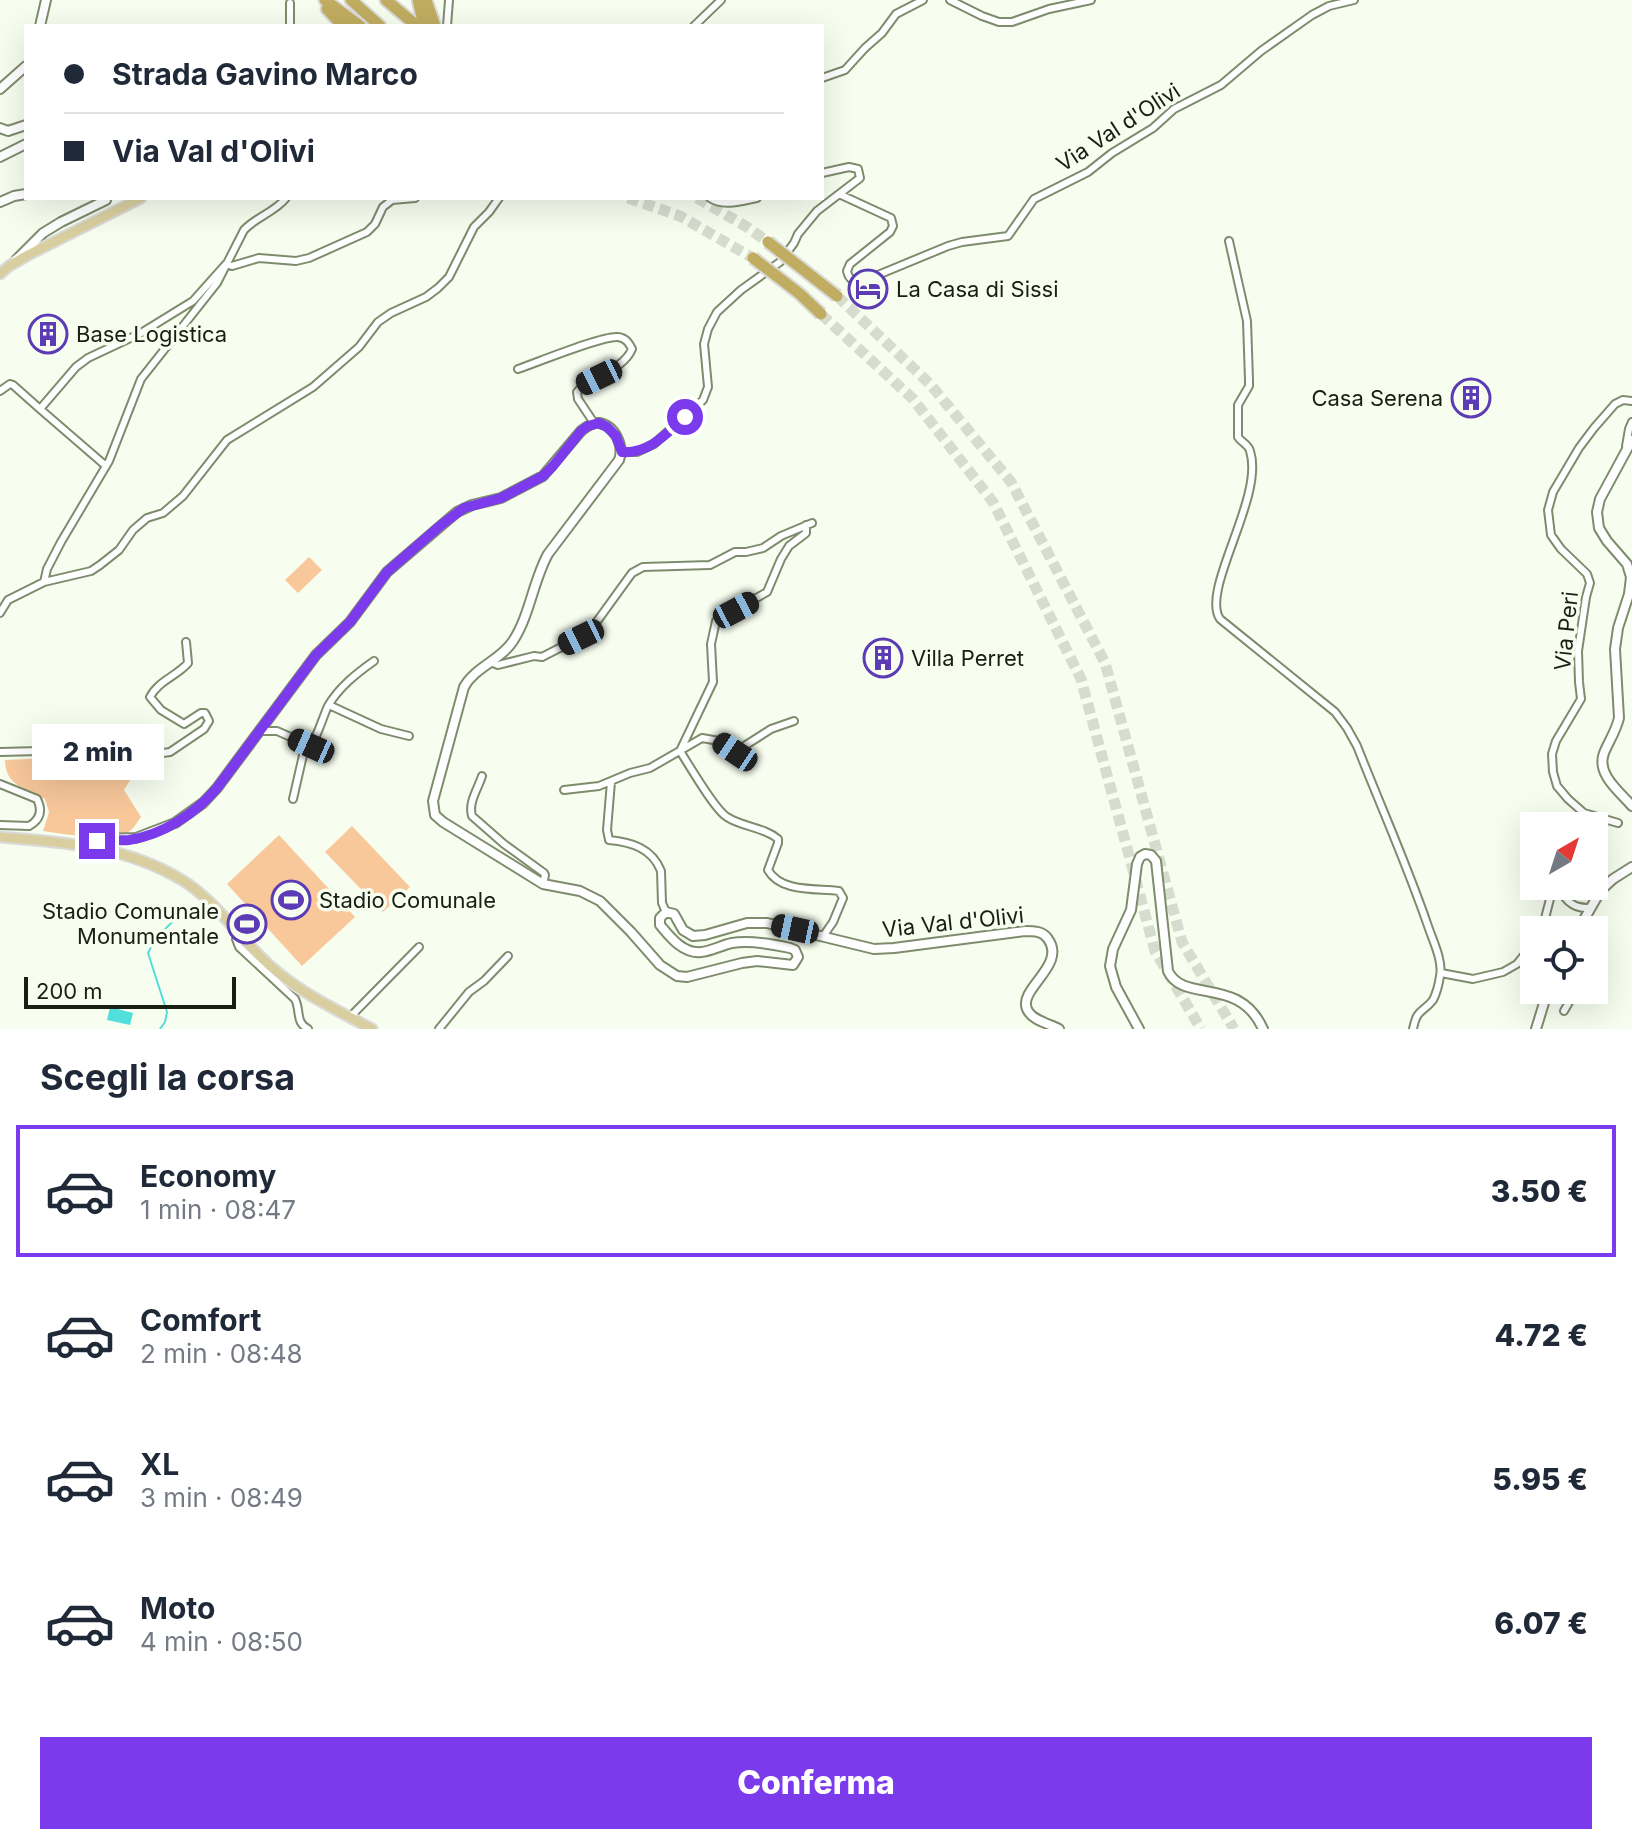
<!DOCTYPE html>
<html lang="it">
<head>
<meta charset="utf-8">
<style>
	:root { --surface:#fff; --page:#f2f2f3; --text:#1f2937; --muted:#747a83; --line:#e0e1e3; --accent:#7c3aed }
	body { margin:0; font-family:Inter,sans-serif; background:var(--page); color:var(--text); height:100vh; display:flex; flex-direction:column; font-size:30px; white-space:nowrap }
	* { box-sizing:border-box; margin:0 }
	p { font-size:26px; color:var(--muted) }
	.icon { flex:none; width:44px; height:44px; fill:none; stroke:currentColor; stroke-width:2; stroke-linecap:round; stroke-linejoin:round }
	.map { position:relative; height:1029px; overflow:hidden }
	.panel { display:flex; flex-direction:column; background:var(--surface); flex:1 }
	.panel>* { flex:none }
	.top-card { position:absolute; left:24px; top:24px; width:800px; height:176px; border-radius:0px; box-shadow:0 8px 32px #0002; display:grid; align-content:center; height:176px; padding:0 40px; background:var(--surface) }
	.needle { width:52px; rotate:39deg }
	.controls { position:absolute; left:1520px; top:812px; display:grid; gap:16px }
	.controls a { display:grid; place-items:center; width:88px; height:88px; border-radius:0px; background:var(--surface); box-shadow:0 8px 32px #0002; font-size:40px }
	.scale { position:absolute; left:24px; bottom:20px; width:212px; box-sizing:border-box; padding-left:8px; border:4px solid #191f12; border-top:0; font-size:22px; line-height:28px; white-space:nowrap; color:#191f12; -webkit-text-stroke:6px #f7fef0; paint-order:stroke }
	.end { position:absolute; width:36px; height:36px; margin:-18px; border:10px solid #7c3aed; background:#fff; box-shadow:0 0 0 4px #fff }
	.from { border-radius:50% }
	.bubble { position:absolute; height:56px; border-radius:0px; background:var(--surface); box-shadow:0 8px 32px #0002; font-size:26px; font-weight:800; line-height:56px; text-align:center }
	.car { position:absolute; width:24px; height:48px; margin:-24px -12px; border-radius:10px; box-shadow:0 0 6px 2px #0007; background:linear-gradient(#222 24%,#8ab4d8 0 40%,#222 0 76%,#8ab4d8 0 86%,#222 0) }
	.top-card b { display:flex; align-items:center; gap:28px; height:76px; font-size:30px }
	.top-card b+b { border-top:2px solid var(--line) }
	.top-card i { width:20px; height:20px; background:var(--text) }
	ul { padding:0; list-style:none }
	li { display:flex; align-items:center; gap:24px; height:132px; margin:0 16px 12px; padding:0 24px; border:4px solid transparent; border-radius:0px }
	li div { flex:1 }
	li b { display:block; font-size:30px }
	li em { font-style:normal; font-weight:800 }
	li.on { border-color:var(--accent) }
	li>.icon { width:72px; height:72px; stroke-width:1.5 }
	h2 { padding:0 40px; font-size:36px; line-height:96px }
	.primary-button { display:flex; gap:16px; margin-top:auto; padding:16px 40px }
	.primary-button a { flex:1; height:92px; border-radius:0px; background:var(--accent); color:#fff; font-size:32px; font-weight:800; line-height:92px; text-align:center }
	.map>svg:first-child { display:block }
	.green { fill:#f8c89b }
	.water { fill:#52dfdb }
	.lines { fill:none; stroke-linecap:round; stroke-linejoin:round }
	.stream { stroke:#52dfdb; stroke-width:2 }
	.highway-tunnel { stroke:#d6ddcf; stroke-width:11; stroke-dasharray:11 5.5; stroke-linecap:butt }
	.street-casing { stroke:#7e8c6d; stroke-width:10 }
	.secondary-casing { stroke:#7e8c6d; stroke-width:12 }
	.primary-casing { stroke:#dadbd9; stroke-width:13 }
	.highway-casing { stroke:#dadbd9; stroke-width:15 }
	.street { stroke:#fff; stroke-width:6 }
	.secondary { stroke:#fff; stroke-width:8 }
	.primary { stroke:#d9cea0; stroke-width:9 }
	.highway { stroke:#c0ad61; stroke-width:11 }
	.highway-bridge-casing { stroke:#dadbd9; stroke-width:15; stroke-linecap:butt }
	.highway-bridge { stroke:#c0ad61; stroke-width:11 }
	.route { stroke:#7c3aed; stroke-width:10 }
	.labels { text-anchor:middle; dominant-baseline:central; stroke-width:7; stroke-linejoin:round; paint-order:stroke }
	.street-label { font-size:22px; fill:#191f12; stroke:#f7fef0 }
	.poi-label { font-size:22px; fill:#191f12; stroke:#f7fef0; text-anchor:start }
</style>
</head>
<body>
<div class="map">
<svg width="1632" height="1029" viewBox="0 0 1632 1029">
	<rect width="100%" height="100%" fill="#f7fef0"/>
	<path class="green" d="M 309,557 L 322,570 L 298,593 L 285,580 Z
		M 70,757 L 142,761 L 124,790 L 141,817 C 138,821 133,830 128,832 C 111,842 63,834 43,831 L 49,812 L 45,799 C 25,789 5,785 5,760 Z
		M 352,826 L 410,887 L 383,912 L 325,852 Z
		M 279,835 L 355,917 L 302,966 L 227,884 Z"/>
	<path class="water" d="M 110,1007 L 133,1013 L 130,1025 L 107,1020 Z"/>
	<g class="lines">
		<path class="stream" d="M 160,1029 L 165,1022 L 167,1012 L 148,953 C 156,934 173,923 187,907"/>
		<path class="highway-tunnel" d="M 628,198 L 680,216 L 753,258
			M 697,198 L 747,227 L 768,242
			M 837,296 L 930,384 L 1011,482 L 1105,663 L 1182,942 L 1234,1029
			M 821,314 L 913,399 L 993,502 L 1081,679 L 1155,951 L 1201,1029"/>
		<g class="street-casing">
			<path id="street" d="M 950,0 L 982,16 L 999,22 L 1012,22 L 1049,9 L 1091,0
				M 290,3 L 290,26
				M 447,26 L 449,0
				M 694,26 L 721,0
				M 822,78 L 845,70 L 865,48 L 882,33 L 896,14 L 923,0
				M 839,194 L 891,218 L 893,226 L 890,232 L 850,264 L 847,271 C 849,280 853,281 861,282 L 948,246 L 962,242 L 1008,236 L 1034,199 L 1088,172 L 1112,153 L 1153,128 L 1174,109 L 1221,85 L 1261,51 L 1312,15 L 1329,6 L 1354,0
				M 710,198 C 723,207 742,201 757,198
				M 1229,241 L 1247,321 L 1249,380 L 1249,386 L 1238,405 L 1238,437 C 1242,443 1248,444 1250,451 C 1265,497 1200,590 1220,619 L 1335,712 L 1347,728 L 1357,746 C 1381,807 1408,867 1429,929 C 1434,943 1443,962 1440,976 C 1439,983 1436,994 1433,1000 C 1423,1013 1417,1008 1413,1029
				M 518,369 C 536,363 603,335 618,337 C 626,338 629,343 632,349 C 622,372 591,374 577,392 L 578,399 L 594,423
				M 0,391 L 10,384 L 13,385 L 40,409 L 76,367 L 88,358 L 141,333 L 193,301 L 226,264 L 232,266 L 259,258 L 296,261 L 309,258 L 367,232 L 375,224 L 383,207 L 392,200 L 415,198
				M 40,409 L 106,466
				M 1626,446 L 1629,429 L 1632,422
				M 622,452 L 637,452 L 654,444 L 703,400 L 708,387 L 704,344 L 708,329 L 717,312 L 741,290 L 780,262 L 794,243 L 798,234 L 817,211 L 860,178 L 858,169 L 849,167 L 822,173
				M 44,582 L 47,569 L 61,542 L 109,461 L 141,379 L 217,283 L 244,230 C 256,217 275,212 286,198
				M 0,613 L 8,600 L 44,582 L 91,571 L 100,565 L 119,550 L 133,530 L 147,518 L 163,513 L 183,496 L 227,440 L 313,387 L 359,347 L 378,322 L 391,313 L 426,297 L 438,288 L 449,277 L 474,227 L 489,212 L 499,198
				M 490,662 L 498,665 L 534,656 L 542,657 L 581,637 L 590,631 L 632,573 L 643,567 L 710,565 L 735,552 L 746,552 L 763,548 L 781,536 L 812,523
				M 329,705 L 381,729 L 409,736
				M 260,729 L 262,731 L 277,731 L 311,746
				M 680,751 C 689,765 715,810 727,817 C 742,827 764,827 778,839 L 778,843 L 768,870 C 781,893 817,888 839,891 L 843,898 L 833,922 L 824,935
				M 680,751 L 713,682 L 711,644 L 716,621 L 767,592 L 781,559 L 789,546 L 806,533 L 806,525
				M 0,752 L 79,750 L 149,755 L 170,752 L 204,729 L 209,721 L 205,713 L 201,713 L 184,724 L 161,710 L 150,697 C 158,681 177,676 188,663 L 186,642
				M 482,776 C 478,789 468,802 472,816 L 504,844 L 544,873 L 545,875 L 543,884
				M 611,782 L 607,830 L 609,840 C 631,842 652,848 661,871 L 662,903 L 666,912
				M 0,784 L 37,799 C 43,811 40,820 29,826 L 0,825
				M 564,790 L 599,786 L 630,773 L 650,768 L 702,738 L 719,741 L 735,752 L 771,729 L 794,721
				M 293,799 L 304,751 C 317,742 321,721 328,706 C 339,687 357,673 374,661
				M 1618,823 L 1584,813 L 1568,799 L 1557,786 L 1553,772 L 1552,754 L 1556,741 L 1581,699 L 1579,682 L 1578,651 L 1586,597 L 1590,583 L 1587,574 L 1561,549 L 1551,535 L 1548,510 L 1553,492 L 1579,448 L 1594,428 L 1615,404 L 1623,400 L 1632,401
				M 1542,930 L 1551,895 C 1566,891 1562,898 1572,904 C 1578,908 1584,908 1591,908
				M 238,934 L 236,939 L 239,947 L 295,999 C 301,1011 295,1022 308,1029
				M 1441,973 L 1473,979 L 1503,972 L 1517,964 L 1534,943
				M 1564,1011 L 1576,990
				M 350,1017 L 419,947
				M 439,1029 L 469,992 L 484,981 L 508,956"/>
		</g>
		<g class="secondary-casing">
			<path id="secondary" d="M 40,26 L 46,0
				M 0,89 L 26,66
				M 0,128 L 8,131 L 26,125
				M 0,157 L 26,144
				M 0,202 L 14,196 L 26,194
				M 16,260 L 43,233 L 61,222 L 106,200 L 106,198
				M 1632,440 L 1600,499 L 1597,512 L 1599,528 L 1607,541 L 1627,564 L 1631,577 L 1629,594 L 1618,628 L 1615,649 L 1619,718 C 1616,731 1609,741 1604,753 C 1596,774 1619,791 1632,806
				M 95,846 L 100,839 L 136,838 L 175,823 L 203,803 L 217,788 L 316,655 L 350,622 L 387,572 L 457,512 L 472,505 L 501,498 L 543,476 L 581,431 C 586,427 593,422 599,423 C 616,426 624,447 619,460 L 548,554 C 533,581 530,615 513,641 C 501,660 475,667 464,687 L 433,801 L 435,815 L 443,822 L 543,884 L 580,891 L 600,901 L 631,932 L 660,965 L 677,976 L 687,977 L 742,963 L 757,961 L 793,965 L 798,957 L 795,950 L 790,948 C 772,944 751,940 732,943 C 722,945 712,951 701,952 C 683,954 670,937 660,925 L 660,918 L 666,912 L 674,914 L 683,930 L 693,936 L 705,935 L 747,923 L 767,923 L 874,949 L 894,948 L 1025,931 C 1034,931 1043,931 1048,939 C 1067,965 1018,989 1027,1009 C 1031,1020 1050,1024 1059,1029
				M 1578,930 L 1601,890 L 1613,879 L 1632,867
				M 1139,1029 L 1116,987 L 1110,966 L 1113,949 L 1131,910 L 1137,864 L 1140,857 L 1145,854 L 1151,855 L 1156,861 L 1168,971 C 1183,1004 1239,975 1263,1029
				M 1536,1029 L 1548,990"/>
		</g>
		<g class="primary-casing">
			<path id="primary" d="M 0,274 L 9,266 L 28,255 L 141,198
				M 0,837 C 66,843 123,845 182,880 C 215,900 240,939 269,965 C 302,994 333,1008 372,1029"/>
		</g>
		<g class="highway-casing">
			<path id="highway" d="M 325,0 L 360,26
				M 351,0 L 380,26
				M 386,0 L 417,26
				M 418,0 L 424,26
				M 426,0 L 435,26
				M 327,9 L 343,26"/>
		</g>
		<use href="#street" class="street"/>
		<use href="#secondary" class="secondary"/>
		<use href="#primary" class="primary"/>
		<use href="#highway" class="highway"/>
		<g class="highway-bridge-casing">
			<path id="highway-bridge" d="M 768,242 L 837,296
				M 753,258 L 800,294 L 821,314"/>
		</g>
		<use href="#highway-bridge" class="highway-bridge"/>
	</g>
	<g class="lines">
		<path class="route" d="M 97,841 C 108,838 118,841 129,840 C 163,835 196,813 217,788 L 316,655 L 350,622 L 387,572 L 441,525 L 464,508 L 501,498 L 543,476 L 553,466 L 581,431 L 588,426 L 599,423 L 607,427 L 616,436 L 622,452 C 649,454 666,434 685,417"/>
	</g>
	<defs>
		<g id="hotel-ring" transform="scale(2)"><circle r="9.5" fill="#f7fef0" stroke="#5b3cb4" stroke-width="1.5"/><path d="M-6-4.5h1.5V1H6V5H4.5V3h-9V5H-6ZM-4 0a1.8 1.8 0 1 1 3.6 0ZM.5 0V-2.5h3Q6-2.5 6 0Z" fill="#5b3cb4"/></g>
		<g id="building-ring" transform="scale(2)"><circle r="9.5" fill="#f7fef0" stroke="#5b3cb4" stroke-width="1.5"/><path d="M-4-6H4V6H1V3H-1V6H-4ZM-2.5-4.3h1.7v1.8h-1.7ZM.8-4.3h1.7v1.8H.8ZM-2.5-1h1.7V.8h-1.7ZM.8-1h1.7V.8H.8Z" fill="#5b3cb4"/></g>
		<g id="stadium-ring" transform="scale(2)"><circle r="9.5" fill="#f7fef0" stroke="#5b3cb4" stroke-width="1.5"/><path d="M0-5a6.5 5 0 1 0 0 10a6.5 5 0 1 0 0-10ZM-3.5-1.8h7v3.6h-7Z" fill="#5b3cb4"/></g>
	</defs>
	<g fill-rule="evenodd">
		<use href="#hotel-ring" x="868" y="289"/>
		<use href="#building-ring" x="48" y="334"/>
		<use href="#building-ring" x="1471" y="398"/>
		<use href="#building-ring" x="883" y="658"/>
		<use href="#stadium-ring" x="291" y="900"/>
		<use href="#stadium-ring" x="247" y="924"/>
	</g>
	<g class="labels">
		<g class="street-label">
			<text transform="translate(1118 127) rotate(-33)">Via Val d'Olivi</text>
			<text transform="translate(1566 631) rotate(-84)">Via Peri</text>
			<text transform="translate(953 922) rotate(-6)">Via Val d'Olivi</text>
		</g>
		<g class="poi-label">
			<text x="896" y="289">La Casa di Sissi</text>
			<text x="76" y="334">Base Logistica</text>
			<text x="1443" y="398" text-anchor="end">Casa Serena</text>
			<text x="911" y="658">Villa Perret</text>
			<text x="319" y="900">Stadio Comunale</text>
			<text x="219" y="911" text-anchor="end">Stadio Comunale<tspan x="219" dy="25">Monumentale</tspan></text>
		</g>
	</g>
</svg>
<div class="controls">
<a><svg class="needle" viewBox="-14 -14 28 28"><path d="M0-13l5 13h-10z" fill="#e53935"/><path d="M0 13l5-13h-10z" fill="#747a83"/></svg></a>
<a><svg class="icon" aria-label="locate" viewBox="0 0 24 24"><circle cx="12" cy="12" r="6"/><path d="M12 2v4M12 18v4M2 12h4M18 12h4"/></svg></a>
</div>
<div class="scale">200 m</div>
<i class="end from" style="left:685px;top:417px"></i>
<i class="end" style="left:97px;top:841px"></i>
<div class="bubble" style="left:32px;top:724px;width:132px">2 min</div>
<i class="car" style="left:599px;top:377px;rotate:244deg"></i>
<i class="car" style="left:736px;top:610px;rotate:62deg"></i>
<i class="car" style="left:581px;top:637px;rotate:244deg"></i>
<i class="car" style="left:311px;top:746px;rotate:294deg"></i>
<i class="car" style="left:735px;top:752px;rotate:304deg"></i>
<i class="car" style="left:795px;top:929px;rotate:282deg"></i>
<div class="top-card">
<b><i class="from"></i>Strada Gavino Marco</b>
<b><i></i>Via Val d'Olivi</b>
</div>
</div>
<section class="panel">
<h2>Scegli la corsa</h2>
<ul>
<li class="on"><svg class="icon" aria-label="car" viewBox="0 0 24 24"><path d="M5 17H2v-5l4-1 3-4h7l3 4 3 1v5h-3M9 17h6M6 11h13"/><circle cx="7" cy="17" r="2"/><circle cx="17" cy="17" r="2"/></svg><div><b>Economy</b><p>1 min · 08:47</p></div><em>3.50 €</em></li>
<li><svg class="icon" aria-label="car" viewBox="0 0 24 24"><path d="M5 17H2v-5l4-1 3-4h7l3 4 3 1v5h-3M9 17h6M6 11h13"/><circle cx="7" cy="17" r="2"/><circle cx="17" cy="17" r="2"/></svg><div><b>Comfort</b><p>2 min · 08:48</p></div><em>4.72 €</em></li>
<li><svg class="icon" aria-label="car" viewBox="0 0 24 24"><path d="M5 17H2v-5l4-1 3-4h7l3 4 3 1v5h-3M9 17h6M6 11h13"/><circle cx="7" cy="17" r="2"/><circle cx="17" cy="17" r="2"/></svg><div><b>XL</b><p>3 min · 08:49</p></div><em>5.95 €</em></li>
<li><svg class="icon" aria-label="car" viewBox="0 0 24 24"><path d="M5 17H2v-5l4-1 3-4h7l3 4 3 1v5h-3M9 17h6M6 11h13"/><circle cx="7" cy="17" r="2"/><circle cx="17" cy="17" r="2"/></svg><div><b>Moto</b><p>4 min · 08:50</p></div><em>6.07 €</em></li>
</ul>
<div class="primary-button"><a>Conferma</a></div>
</section>
</body>
</html>
